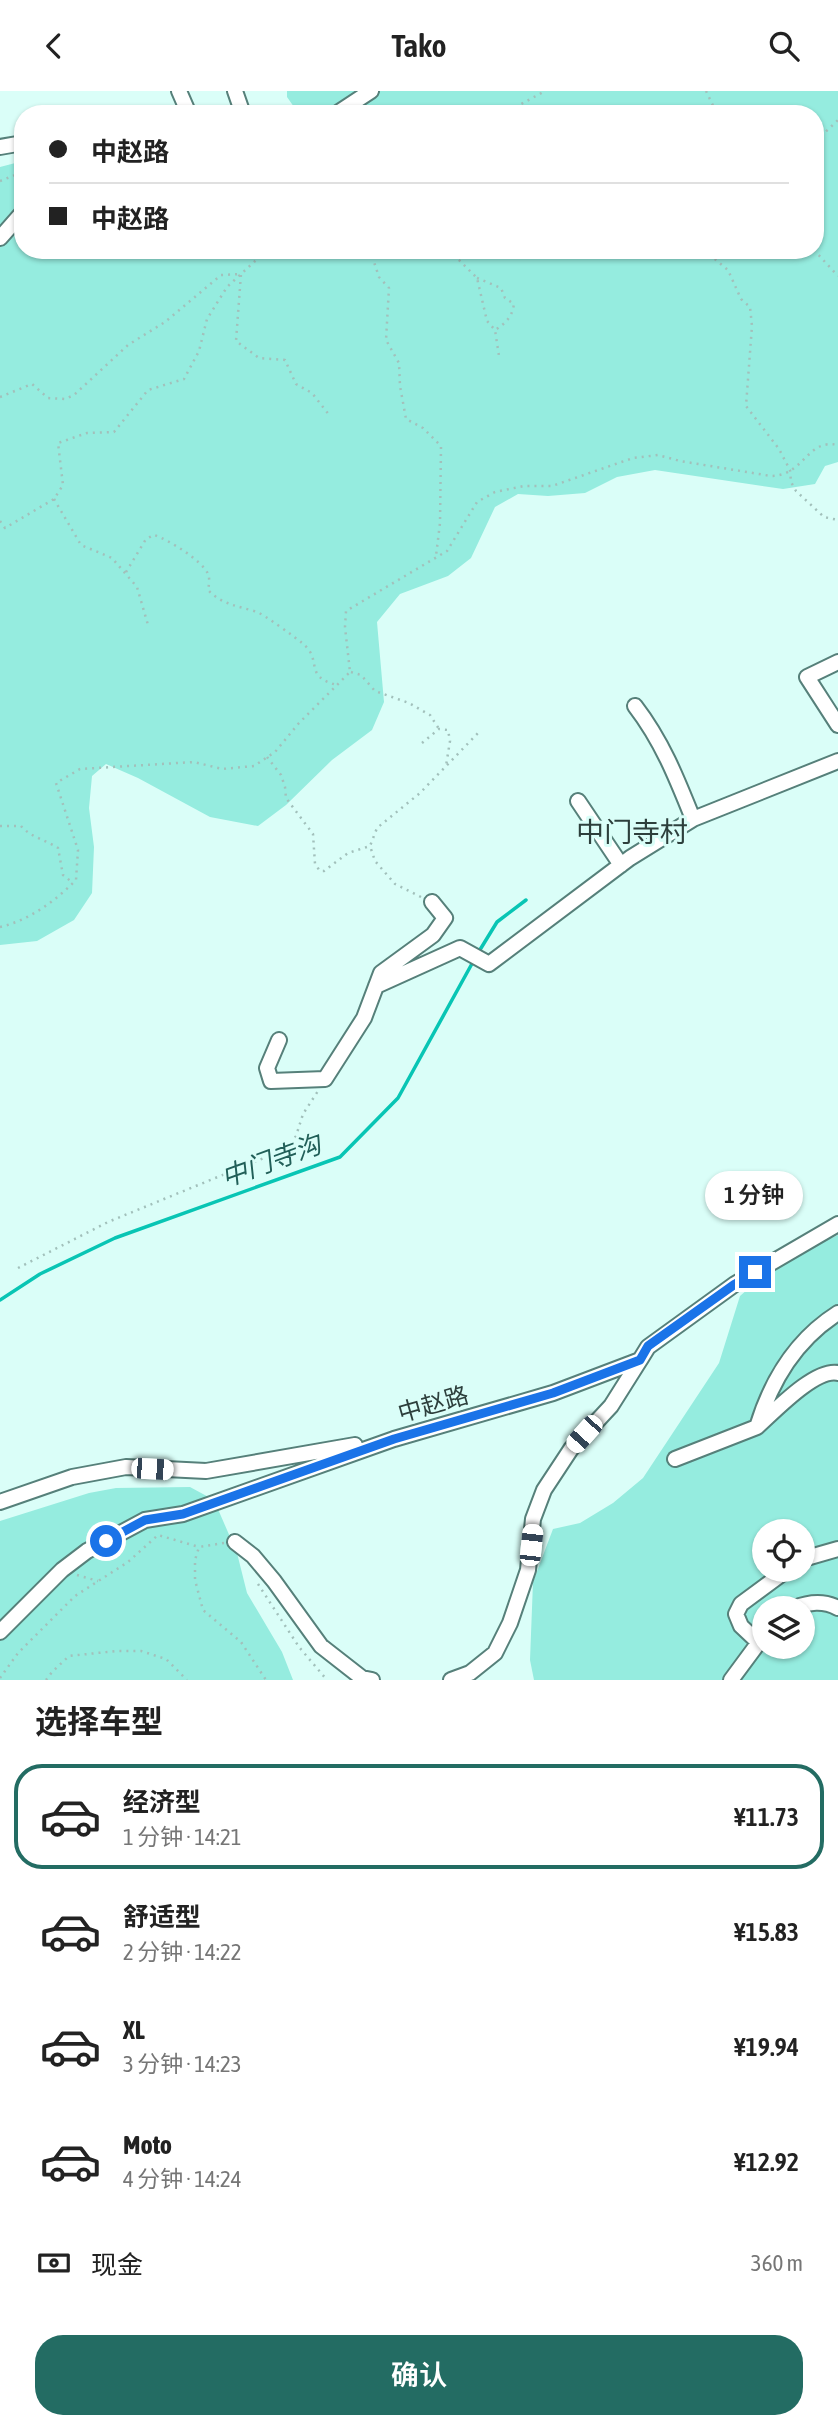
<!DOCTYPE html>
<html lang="zh">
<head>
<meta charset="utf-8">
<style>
	:root { --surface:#fff; --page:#f6f6f6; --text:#222; --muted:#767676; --line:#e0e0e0; --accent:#236c63 }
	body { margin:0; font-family:"Asap Condensed","Noto Sans SC",sans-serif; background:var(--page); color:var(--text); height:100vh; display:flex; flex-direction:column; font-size:26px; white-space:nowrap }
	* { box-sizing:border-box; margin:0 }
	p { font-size:23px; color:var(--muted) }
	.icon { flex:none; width:38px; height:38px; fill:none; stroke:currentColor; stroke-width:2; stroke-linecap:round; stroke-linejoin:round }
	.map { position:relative; height:1589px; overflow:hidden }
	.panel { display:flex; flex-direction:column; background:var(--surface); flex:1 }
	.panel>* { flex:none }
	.top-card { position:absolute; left:14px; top:14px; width:810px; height:154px; border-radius:28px; box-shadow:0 2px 5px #0004; display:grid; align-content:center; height:154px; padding:0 35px; background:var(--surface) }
	.tools { position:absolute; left:752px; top:1428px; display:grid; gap:14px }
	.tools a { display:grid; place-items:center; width:63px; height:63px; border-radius:50%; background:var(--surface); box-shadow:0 2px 5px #0004; font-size:35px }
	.end { position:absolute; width:32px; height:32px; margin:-16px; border:9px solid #1a73e8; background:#fff; box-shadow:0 0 0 4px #fff }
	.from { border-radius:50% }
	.bubble { position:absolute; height:49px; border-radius:24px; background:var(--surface); box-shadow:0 2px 5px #0004; font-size:23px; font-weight:600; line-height:49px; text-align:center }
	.car { position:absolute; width:21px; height:42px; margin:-21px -10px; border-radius:9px; box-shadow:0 0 5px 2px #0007; background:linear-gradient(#fff 24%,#345 0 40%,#fff 0 76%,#345 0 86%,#fff 0) }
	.top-card b { display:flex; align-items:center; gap:24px; height:66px; font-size:26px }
	.top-card b+b { border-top:2px solid var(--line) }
	.top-card i { width:18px; height:18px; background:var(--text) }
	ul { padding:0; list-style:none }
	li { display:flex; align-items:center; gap:21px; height:105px; margin:0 14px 10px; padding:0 21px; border:4px solid transparent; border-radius:28px }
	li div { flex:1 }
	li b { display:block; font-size:26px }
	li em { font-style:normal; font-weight:600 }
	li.active { border-color:var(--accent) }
	li>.icon { width:63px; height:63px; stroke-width:1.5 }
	h2 { padding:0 35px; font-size:32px; line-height:84px }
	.pay { display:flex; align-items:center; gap:18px; height:77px; padding:0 35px; font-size:26px }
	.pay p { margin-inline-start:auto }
	.action { display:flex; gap:14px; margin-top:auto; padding:14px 35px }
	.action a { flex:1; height:80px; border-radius:28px; background:var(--accent); color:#fff; font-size:28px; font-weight:600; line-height:80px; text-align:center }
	header { display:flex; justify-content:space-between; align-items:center; height:91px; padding:0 35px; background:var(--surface); font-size:32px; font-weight:600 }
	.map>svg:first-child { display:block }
	.green { fill:#95ecdf; fill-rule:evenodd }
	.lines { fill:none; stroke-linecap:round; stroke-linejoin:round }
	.stream { stroke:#08c5b4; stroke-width:3.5 }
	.minor-casing { stroke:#56807a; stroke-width:18 }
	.path { stroke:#a2c0bb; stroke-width:2.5; stroke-dasharray:2 5; stroke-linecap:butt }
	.minor { stroke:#fff; stroke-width:14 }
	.route { stroke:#1a73e8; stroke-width:9 }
	.labels { text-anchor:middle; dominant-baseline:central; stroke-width:6; stroke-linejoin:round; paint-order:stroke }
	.street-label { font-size:24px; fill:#2d3f3c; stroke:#dafef8 }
	.water-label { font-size:26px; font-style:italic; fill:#215f58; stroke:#dafef8 }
	.quarter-label { font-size:28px; fill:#2d3f3c; stroke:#dafef8 }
</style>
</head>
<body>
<header><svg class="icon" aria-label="back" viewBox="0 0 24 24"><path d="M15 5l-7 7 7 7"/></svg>Tako<svg class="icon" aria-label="search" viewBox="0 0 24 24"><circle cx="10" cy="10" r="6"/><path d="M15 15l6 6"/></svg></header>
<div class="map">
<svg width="838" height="1589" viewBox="0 0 838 1589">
	<rect width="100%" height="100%" fill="#dafef8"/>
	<path class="green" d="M 287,0 L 838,0 L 838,371 L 825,375 L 815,393 L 783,398 L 655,379 L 617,386 L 585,402 L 548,405 L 518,403 L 495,416 L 471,467 L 448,485 L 400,503 L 377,531 L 384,611 L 372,639 L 332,669 L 286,714 L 258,735 L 210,726 L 138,687 L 106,673 L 92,685 L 89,717 L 94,756 L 92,802 L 74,829 L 37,850 L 0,854 L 0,76 L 23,70 L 23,159 L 816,159 L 816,23 L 299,23 L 287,6 Z
		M 838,1144 L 838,1589 L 534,1589 L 530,1569 L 533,1491 L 553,1438 L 580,1432 L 613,1412 L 643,1387 L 719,1272 L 740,1205 L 779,1171 ZM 765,1440 L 803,1440 L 803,1479 L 765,1479 ZM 765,1517 L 803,1517 L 803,1556 L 765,1556 Z
		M 190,1396 L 214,1409 L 237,1462 L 247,1502 L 282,1561 L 293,1589 L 0,1589 L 0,1430 L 89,1402 L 116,1397 Z"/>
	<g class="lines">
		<path class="stream" d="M 478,862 L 497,831 L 526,809
			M 0,1209 L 40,1183 L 115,1147 L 340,1066 L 398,1007 L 474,869"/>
		<g class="minor-casing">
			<path id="minor" d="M 179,0 L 189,23
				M 235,0 L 243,23
				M 336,23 L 371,0
				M 0,56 L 23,52
				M 0,147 L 23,121
				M 838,571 L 807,586 L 838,634
				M 635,615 C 662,650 677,688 693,728
				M 578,710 L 621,774
				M 376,895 L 460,857 L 489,873 L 630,767 L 693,728 L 838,670
				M 279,949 L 267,977 L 271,990 L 325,988 L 364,927 L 381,882 L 433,844 L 445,827 L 432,811
				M 838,1222 C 797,1248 771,1290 757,1336 C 774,1321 815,1277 838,1282
				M 675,1368 L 757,1336
				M 0,1411 L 72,1386 L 126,1376 L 206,1380 L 355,1354
				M 235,1451 L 253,1465 L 274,1490 L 321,1555 L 362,1587 L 372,1589
				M 803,1468 L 838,1458
				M 794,1517 C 809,1511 823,1509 838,1517
				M 0,1541 L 62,1479 L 87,1460 L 145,1429 L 183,1423 L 394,1348 L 553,1302 L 640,1269 L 648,1256 L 735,1193 L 838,1133
				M 758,1551 L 741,1535 L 736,1523 L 741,1513 L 787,1479
				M 451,1589 L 470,1582 L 495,1562 L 510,1532 L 528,1479 L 533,1428 L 544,1399 L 571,1358 L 611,1315 L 640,1269
				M 731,1589 L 765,1543"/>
		</g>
		<path class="path" d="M 706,0 L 717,23
			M 503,23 L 545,0
			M 816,50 L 838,29
			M 0,90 L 23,81
			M 370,159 L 379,186 L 389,197 L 386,249 L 399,272 L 400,295 L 406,328 L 423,337 L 441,355 L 440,432 L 436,465
			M 449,159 L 477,187 L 487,230 L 495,239 L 499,265
			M 704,159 L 728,179 L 741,208 L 750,216 L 752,235 L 746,315 L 779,358 L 790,379 L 791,391 L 796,400 L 824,426 L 838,429
			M 814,159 L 838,185
			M 477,187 L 501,197 L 505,207 L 514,213 C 512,226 506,232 495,239
			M 0,306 L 32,293 L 48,307 L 65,308 L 74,304 L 128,254 L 165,231 L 221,184 L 241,183 L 236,250 L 259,267 L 285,269 L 296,293 L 312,302 L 330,325
			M 54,408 L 81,454 L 112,467 L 137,496 L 148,534
			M 0,430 L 5,437 L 54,408 L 63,394 L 58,352 L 87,342 L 114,341 L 148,299 L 184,288 L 199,260 L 207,228 L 227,196 L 267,159
			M 126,481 L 146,448 L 154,444 C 167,448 202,469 208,483 C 210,487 209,494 208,499 C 222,514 239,515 257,521 C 263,523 295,546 302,552 C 324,569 302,585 337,594
			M 351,581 L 361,584 L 375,600 L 409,612 L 430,624 L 439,638
			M 422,652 L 439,638 L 448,639 L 450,650 L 446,675
			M 267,666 L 281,684 L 285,696 L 286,707 L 313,743 L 315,773 L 320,780 L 324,780 L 348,762 L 370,755
			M 0,735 L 21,735 C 30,746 46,749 58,757 L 63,784 L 73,792
			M 421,806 L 395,793 L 375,770 L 370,755 L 377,737 L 420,702 L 481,639
			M 0,836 C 30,829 55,810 76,789 L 78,759 L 56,692 L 80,678 L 194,671 L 222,678 L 254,675 L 275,661 L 299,632 L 350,581 L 345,536 L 346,520 L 447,460 L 477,411 L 495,401 L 524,395 L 552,395 L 633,367 L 658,364 L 680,370 L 771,385 C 804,385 807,347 838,354
			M 18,1177 L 108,1131 L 286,1058 L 296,1045 L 303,1023 L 318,1000
			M 224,1452 L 199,1456 L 195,1469 L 195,1489 L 203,1519 L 241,1551 L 266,1589
			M 77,1484 L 98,1490
			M 258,1493 L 299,1556 L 327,1589
			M 0,1587 L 18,1562 L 75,1505 L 128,1471 L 158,1444 L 199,1456
			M 46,1589 L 52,1581 L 69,1565 L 116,1560 L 141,1560 L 166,1568 L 187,1589"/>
		<use href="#minor" class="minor"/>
	</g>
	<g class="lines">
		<path class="route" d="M 106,1450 L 145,1429 L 183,1423 L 394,1348 L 553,1302 L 640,1269 L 648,1255 L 735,1193 L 755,1181"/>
	</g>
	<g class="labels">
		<g class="street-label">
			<text transform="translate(433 1313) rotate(-16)">中赵路</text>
		</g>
		<g class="water-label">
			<text transform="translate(271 1070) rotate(-20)">中门寺沟</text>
		</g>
		<g class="quarter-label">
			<text x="632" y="741">中门寺村</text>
		</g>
	</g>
</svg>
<div class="tools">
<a><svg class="icon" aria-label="locate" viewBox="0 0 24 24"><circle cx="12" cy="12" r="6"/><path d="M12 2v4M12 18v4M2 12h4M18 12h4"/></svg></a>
<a><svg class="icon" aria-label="layers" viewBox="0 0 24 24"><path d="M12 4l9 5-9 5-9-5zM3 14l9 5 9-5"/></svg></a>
</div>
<i class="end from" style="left:106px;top:1450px"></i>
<i class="end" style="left:755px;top:1181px"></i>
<div class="bubble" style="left:705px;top:1080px;width:98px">1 分钟</div>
<i class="car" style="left:584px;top:1343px;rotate:222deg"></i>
<i class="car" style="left:152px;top:1378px;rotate:93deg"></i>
<i class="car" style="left:531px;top:1454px;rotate:6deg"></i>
<div class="top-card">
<b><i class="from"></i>中赵路</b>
<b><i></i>中赵路</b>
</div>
</div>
<section class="panel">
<h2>选择车型</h2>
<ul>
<li class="active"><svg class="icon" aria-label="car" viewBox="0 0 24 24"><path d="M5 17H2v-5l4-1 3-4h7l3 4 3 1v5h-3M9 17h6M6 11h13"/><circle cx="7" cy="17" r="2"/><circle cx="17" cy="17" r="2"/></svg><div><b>经济型</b><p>1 分钟 · 14:21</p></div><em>¥11.73</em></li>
<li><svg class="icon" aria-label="car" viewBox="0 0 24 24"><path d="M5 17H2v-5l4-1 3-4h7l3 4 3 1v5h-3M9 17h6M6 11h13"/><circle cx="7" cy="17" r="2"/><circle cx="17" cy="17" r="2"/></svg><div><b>舒适型</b><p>2 分钟 · 14:22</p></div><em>¥15.83</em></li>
<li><svg class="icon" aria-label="car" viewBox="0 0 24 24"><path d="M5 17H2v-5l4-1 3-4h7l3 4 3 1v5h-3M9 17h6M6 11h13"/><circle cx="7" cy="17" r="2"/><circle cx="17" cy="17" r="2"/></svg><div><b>XL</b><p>3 分钟 · 14:23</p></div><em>¥19.94</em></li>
<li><svg class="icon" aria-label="car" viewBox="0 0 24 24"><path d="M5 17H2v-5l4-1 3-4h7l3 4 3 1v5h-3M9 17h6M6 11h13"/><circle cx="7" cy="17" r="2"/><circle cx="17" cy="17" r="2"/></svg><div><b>Moto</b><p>4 分钟 · 14:24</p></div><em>¥12.92</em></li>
</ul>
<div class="pay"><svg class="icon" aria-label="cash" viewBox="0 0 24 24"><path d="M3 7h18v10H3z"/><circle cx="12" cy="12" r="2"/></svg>现金<p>360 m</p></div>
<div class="action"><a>确认</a></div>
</section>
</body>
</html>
